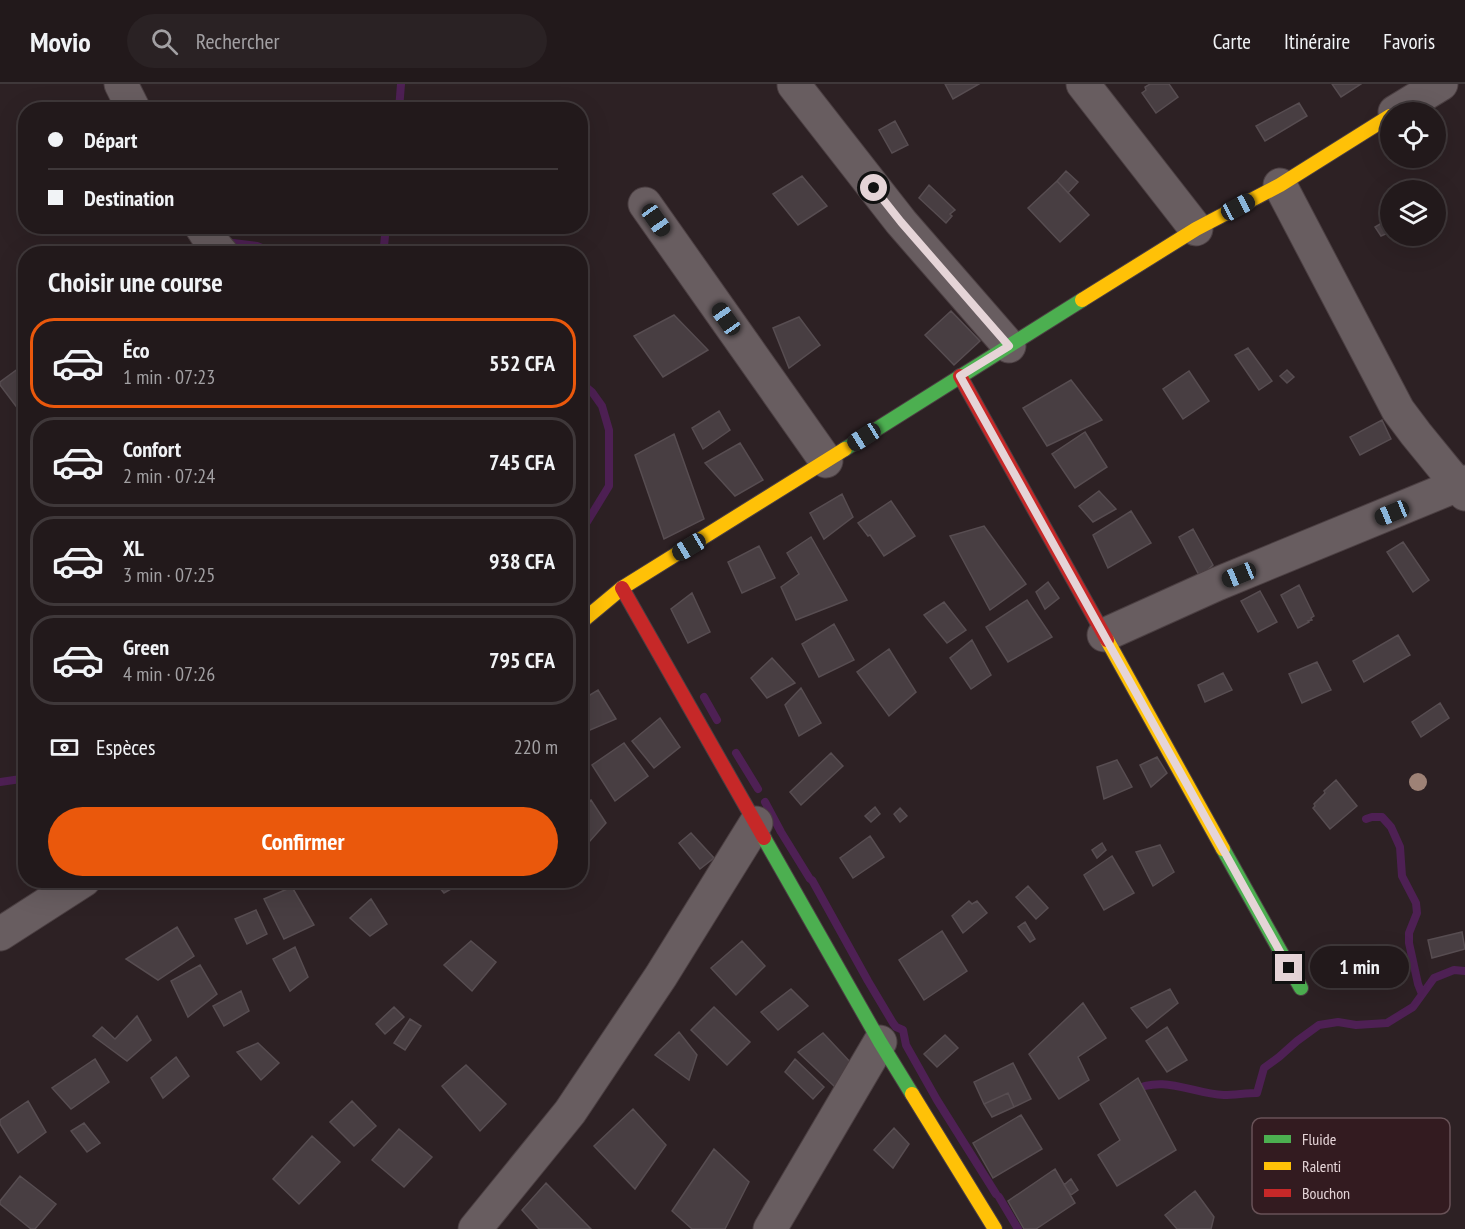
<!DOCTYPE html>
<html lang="fr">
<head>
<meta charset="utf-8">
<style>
	:root { --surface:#22191b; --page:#2a2224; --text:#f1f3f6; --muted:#a2a0a3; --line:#3f383a; --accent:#ea580c }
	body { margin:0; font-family:"PT Sans Narrow",sans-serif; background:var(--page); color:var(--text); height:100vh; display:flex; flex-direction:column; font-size:22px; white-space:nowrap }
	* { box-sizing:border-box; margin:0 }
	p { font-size:20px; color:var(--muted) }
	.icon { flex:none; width:33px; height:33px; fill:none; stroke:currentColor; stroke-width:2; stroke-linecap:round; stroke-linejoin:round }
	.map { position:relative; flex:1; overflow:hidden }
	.side { position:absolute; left:18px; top:162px; width:570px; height:642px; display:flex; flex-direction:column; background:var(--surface); border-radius:24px; box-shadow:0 6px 24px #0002,0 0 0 2px var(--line) }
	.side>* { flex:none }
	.top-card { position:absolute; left:18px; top:18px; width:570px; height:132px; border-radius:24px; box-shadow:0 6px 24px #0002,0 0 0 2px var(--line); display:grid; align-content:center; height:132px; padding:0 30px; background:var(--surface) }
	.controls { position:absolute; left:1380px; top:18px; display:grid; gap:12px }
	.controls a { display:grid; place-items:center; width:66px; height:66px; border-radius:50%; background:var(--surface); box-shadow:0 6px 24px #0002,0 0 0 2px var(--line); font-size:30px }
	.end { position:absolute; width:27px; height:27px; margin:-14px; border:8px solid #e5d4d7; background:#111; box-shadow:0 0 0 3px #111 }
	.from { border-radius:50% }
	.bubble { position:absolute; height:42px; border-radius:21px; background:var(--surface); box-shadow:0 6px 24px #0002,0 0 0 2px var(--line); font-size:20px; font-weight:700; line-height:42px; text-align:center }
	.car { position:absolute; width:18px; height:36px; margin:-18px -9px; border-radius:8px; box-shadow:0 0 4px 2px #0007; background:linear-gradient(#222 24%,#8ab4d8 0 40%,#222 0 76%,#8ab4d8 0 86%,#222 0) }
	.top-card b { display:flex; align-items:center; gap:21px; height:57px; font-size:22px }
	.top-card b+b { border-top:2px solid var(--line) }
	.top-card i { width:15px; height:15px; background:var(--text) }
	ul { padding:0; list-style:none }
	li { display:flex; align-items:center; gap:18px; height:90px; margin:0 12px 9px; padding:0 18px; border:3px solid var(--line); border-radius:24px }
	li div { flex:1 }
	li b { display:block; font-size:22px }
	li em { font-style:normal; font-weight:700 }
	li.active { border-color:var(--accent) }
	li>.icon { width:54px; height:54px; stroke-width:1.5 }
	h2 { padding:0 30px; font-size:27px; line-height:72px }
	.pay { display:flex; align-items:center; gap:15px; height:66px; padding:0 30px; font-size:22px }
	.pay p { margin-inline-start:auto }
	.action { display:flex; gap:12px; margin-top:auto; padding:12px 30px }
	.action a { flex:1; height:69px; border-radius:36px; background:var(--accent); color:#fff; font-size:24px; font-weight:700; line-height:69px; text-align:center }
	header { display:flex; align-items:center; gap:36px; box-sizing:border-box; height:84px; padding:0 30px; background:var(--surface); border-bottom:2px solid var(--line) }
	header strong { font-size:28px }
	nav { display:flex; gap:33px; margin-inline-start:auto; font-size:21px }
	.search { width:420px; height:54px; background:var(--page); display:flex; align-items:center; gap:15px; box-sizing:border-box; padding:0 21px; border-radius:33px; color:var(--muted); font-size:22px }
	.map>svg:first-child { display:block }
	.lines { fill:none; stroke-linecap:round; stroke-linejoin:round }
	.stream { stroke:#4e2054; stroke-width:8 }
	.building { fill:#483e42; stroke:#574d51; stroke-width:1.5 }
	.street-casing { stroke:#4b3f42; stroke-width:35 }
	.fast-casing { stroke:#4b3f42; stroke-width:16 }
	.slow-casing { stroke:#4b3f42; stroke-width:16 }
	.jam-casing { stroke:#4b3f42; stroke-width:16 }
	.street { stroke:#685d60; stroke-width:33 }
	.fast { stroke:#4caf50; stroke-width:14 }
	.slow { stroke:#ffc107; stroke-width:14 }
	.jam { stroke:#c62828; stroke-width:14 }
	.tree { fill:#9e8276 }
	.route { stroke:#e5d4d7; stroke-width:8 }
	.key { fill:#331b20; stroke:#685257; stroke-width:1.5 }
	.key-label { font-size:16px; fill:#e5d4d7 }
</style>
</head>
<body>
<header>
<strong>Movio</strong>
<div class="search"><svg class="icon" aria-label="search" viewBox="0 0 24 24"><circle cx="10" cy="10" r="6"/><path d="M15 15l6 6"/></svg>Rechercher</div>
<nav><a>Carte</a><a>Itinéraire</a><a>Favoris</a></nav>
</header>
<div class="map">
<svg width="1465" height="1145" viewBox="0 0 1465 1145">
	<rect width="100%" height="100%" fill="#2d2124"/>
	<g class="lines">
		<path class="stream" d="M 399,26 L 401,0
			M 386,142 L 384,162 L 390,170
			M 225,158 L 257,162 L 262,164 L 267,170
			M 580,298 L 592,308 L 602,322 L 609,346 L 609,402 L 587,438 L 580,445
			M 704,613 L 717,636
			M 736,669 L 758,705
			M 0,698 L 21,695 L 26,693
			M 765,718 L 781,748 L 810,795 L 812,796 L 868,897 L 893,939 L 896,943 L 903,946 L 906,961 L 937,1016 L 996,1110
			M 1366,735 L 1372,733 L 1382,733 L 1391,743 L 1400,763 L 1402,792 L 1416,819 L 1417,829 L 1409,849 L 1409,859 L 1418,900 L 1422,910
			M 1132,1007 C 1164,990 1192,1010 1224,1011 C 1235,1011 1246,1009 1257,1009 L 1264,984 L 1279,973 L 1297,957 L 1319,941 L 1338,938 L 1356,941 L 1387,939 L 1413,923 L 1434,894 L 1454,886 L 1465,887
			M 999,1113 L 1018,1145"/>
	</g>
	<path class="building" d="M 945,0 L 979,0 L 953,15 Z
		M 1150,0 L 1169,0 L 1178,13 L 1156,29 L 1142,9 L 1146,6 L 1145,3 Z
		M 1332,0 L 1361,0 L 1341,13 Z
		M 1299,19 L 1307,32 L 1265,57 L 1256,42 Z
		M 895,37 L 908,61 L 892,69 L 879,46 Z
		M 1066,87 L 1078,98 L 1068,109 L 1057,97 Z
		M 802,92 L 827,122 L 798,141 L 773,110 Z
		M 1057,97 L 1089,131 L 1060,158 L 1028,124 Z
		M 929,101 L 955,126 L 950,130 L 952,132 L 946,139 L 919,114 Z
		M 1390,134 L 1390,148 L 1381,152 L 1375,143 Z
		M 951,227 L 980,257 L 954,281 L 925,251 Z
		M 674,231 L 708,266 L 663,293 L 634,252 Z
		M 799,233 L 820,261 L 789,284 L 773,244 Z
		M 1248,264 L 1272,297 L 1259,306 L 1235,271 Z
		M 26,279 L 26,333 L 25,334 L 0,301 L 0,298 Z
		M 1287,286 L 1294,293 L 1287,299 L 1280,292 Z
		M 1189,287 L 1209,317 L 1183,335 L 1163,305 Z
		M 1071,296 L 1102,336 L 1047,362 L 1023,324 Z
		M 719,327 L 730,346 L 703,365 L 692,344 Z
		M 1382,336 L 1391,355 L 1360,371 L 1350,353 Z
		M 1085,348 L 1107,383 L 1075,404 L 1052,370 Z
		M 674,350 L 704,435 L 664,455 L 635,371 Z
		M 740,359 L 763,396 L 735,412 L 705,379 Z
		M 1099,407 L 1116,425 L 1093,438 L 1079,422 Z
		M 842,410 L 853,433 L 824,455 L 810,429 Z
		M 891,417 L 915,452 L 884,472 L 870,451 L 868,452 L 858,439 Z
		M 1131,427 L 1151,459 L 1108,484 L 1093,451 Z
		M 984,442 L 1026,500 L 990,526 L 950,452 Z
		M 1193,445 L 1213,481 L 1200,493 L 1179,453 Z
		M 811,453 L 847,516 L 796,536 L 781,503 L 799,490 L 787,469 Z
		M 1403,458 L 1429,496 L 1413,508 L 1387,468 Z
		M 759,462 L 775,494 L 742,509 L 728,478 Z
		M 1048,498 L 1059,514 L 1045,525 L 1036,508 Z
		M 1299,501 L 1314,532 L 1311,534 L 1312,536 L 1308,537 L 1309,538 L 1298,544 L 1281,511 Z
		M 1260,507 L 1277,538 L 1258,548 L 1241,517 Z
		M 692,509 L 710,548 L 688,559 L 671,525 Z
		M 1027,516 L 1052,553 L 1008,578 L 986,543 Z
		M 944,518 L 966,546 L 947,559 L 924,531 Z
		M 834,540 L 854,576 L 819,593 L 802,560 Z
		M 1398,551 L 1410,571 L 1364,598 L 1353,577 Z
		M 972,556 L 991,591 L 971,605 L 950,574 Z
		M 889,565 L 916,608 L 889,632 L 857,588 Z
		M 772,574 L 795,599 L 767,614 L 751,594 Z
		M 1317,578 L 1331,606 L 1302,619 L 1289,590 Z
		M 1223,589 L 1232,606 L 1205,618 L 1198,601 Z
		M 801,604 L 821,639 L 799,652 L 785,621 Z
		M 598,606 L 616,635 L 583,649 L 580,643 L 580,617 Z
		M 1440,619 L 1449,634 L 1421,653 L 1412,638 Z
		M 660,634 L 680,663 L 654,684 L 632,657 Z
		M 624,659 L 648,692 L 615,717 L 592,681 Z
		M 831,669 L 843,682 L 801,721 L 790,708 Z
		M 1157,673 L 1167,689 L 1151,703 L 1140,681 Z
		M 1117,676 L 1132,703 L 1104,715 L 1097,683 Z
		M 1336,696 L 1357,722 L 1330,745 L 1313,724 L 1315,722 L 1314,720 L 1325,709 L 1324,707 Z
		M 591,716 L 606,739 L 590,757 L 580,746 L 580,723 Z
		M 875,723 L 880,730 L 871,738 L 865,732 Z
		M 900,724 L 907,732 L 900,738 L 894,730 Z
		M 691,749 L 714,774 L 700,785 L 679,759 Z
		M 870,752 L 884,773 L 853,794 L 840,774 Z
		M 1102,759 L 1106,766 L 1097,774 L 1092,766 Z
		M 1160,761 L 1174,788 L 1153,802 L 1136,768 Z
		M 1112,772 L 1134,809 L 1104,826 L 1084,791 Z
		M 433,796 L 467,796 L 444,809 Z
		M 1028,802 L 1048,824 L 1036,835 L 1016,813 Z
		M 292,803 L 314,841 L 284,855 L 264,815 Z
		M 371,815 L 387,840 L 370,852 L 350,834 Z
		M 969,817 L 972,820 L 977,817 L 987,829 L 963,849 L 952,832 Z
		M 256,826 L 267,850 L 247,860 L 235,835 Z
		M 1025,838 L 1035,855 L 1030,858 L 1018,843 Z
		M 177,843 L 194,872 L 158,896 L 126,875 Z
		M 942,847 L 967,887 L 924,916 L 899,876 Z
		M 1462,848 L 1465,865 L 1432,874 L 1428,856 Z
		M 471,857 L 496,878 L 472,907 L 444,881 Z
		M 742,857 L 765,882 L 736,911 L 711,884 Z
		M 295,863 L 308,893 L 290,907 L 273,875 Z
		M 200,881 L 217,910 L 188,933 L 171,897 Z
		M 791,905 L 808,922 L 778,946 L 761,928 Z
		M 1170,905 L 1178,919 L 1147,944 L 1131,924 Z
		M 241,907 L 249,927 L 224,942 L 213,922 Z
		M 1083,919 L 1106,954 L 1078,973 L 1089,996 L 1059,1015 L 1029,970 Z
		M 394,923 L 404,933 L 385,950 L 376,940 Z
		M 714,923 L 750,958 L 727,981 L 691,946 Z
		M 137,932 L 151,956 L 127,977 L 93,952 L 102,943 L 115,955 Z
		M 410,935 L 421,942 L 405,966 L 394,959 Z
		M 1167,943 L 1187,976 L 1167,988 L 1146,957 Z
		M 679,948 L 697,971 L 689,996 L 655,971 Z
		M 823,949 L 853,981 L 835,1003 L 798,968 Z
		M 945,951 L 958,964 L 937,983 L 924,970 Z
		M 258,959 L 279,979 L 261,996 L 237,968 Z
		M 176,973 L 189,992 L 163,1014 L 151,994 Z
		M 95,975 L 109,998 L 71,1025 L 52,1004 Z
		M 795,975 L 824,1003 L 813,1015 L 785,988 Z
		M 1013,979 L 1031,1015 L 1014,1023 L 1008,1009 L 984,1020 L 974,998 Z
		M 466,981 L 506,1020 L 480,1047 L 442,1002 Z
		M 1138,994 L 1176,1066 L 1117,1102 L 1098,1071 L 1120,1056 L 1100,1020 Z
		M 1008,1009 L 1014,1023 L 992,1033 L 984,1020 Z
		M 28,1017 L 46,1048 L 18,1069 L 0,1040 L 0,1036 Z
		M 352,1017 L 376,1042 L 354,1062 L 330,1038 Z
		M 633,1025 L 666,1061 L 635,1105 L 594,1062 Z
		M 1021,1031 L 1042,1065 L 993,1094 L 973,1059 Z
		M 84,1039 L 100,1059 L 87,1068 L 71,1047 Z
		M 894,1044 L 909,1060 L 893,1084 L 874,1066 Z
		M 399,1045 L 432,1073 L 404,1103 L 372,1076 Z
		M 312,1052 L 340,1078 L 299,1120 L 273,1095 Z
		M 714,1065 L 749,1098 L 725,1145 L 692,1145 L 672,1127 Z
		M 1055,1085 L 1075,1119 L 1036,1145 L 1024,1145 L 1008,1117 Z
		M 20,1092 L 56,1120 L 35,1145 L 31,1145 L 0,1120 L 0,1117 Z
		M 1071,1095 L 1078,1106 L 1071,1111 L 1064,1101 Z
		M 546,1099 L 591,1145 L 539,1145 L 522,1126 Z
		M 1195,1107 L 1214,1133 L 1211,1145 L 1177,1145 L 1165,1131 Z"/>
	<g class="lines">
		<g class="street-casing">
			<path id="street" d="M 121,0 L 134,26
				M 1083,0 L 1196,145
				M 794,1 L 901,138 L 1009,262
				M 1395,28 L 1441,0
				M 1280,101 L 1398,326 L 1416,350 L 1465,410
				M 645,120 L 826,377
				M 201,142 L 210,156 L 222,170
				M 1104,551 L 1217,500 L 1465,398
				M 0,850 L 84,796
				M 475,1145 L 570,1028 L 661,892 L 756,739
				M 770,1145 L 880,958"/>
		</g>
		<g class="fast-casing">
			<path id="fast" d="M 845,365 L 1082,216
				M 764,754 L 880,958 L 912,1010
				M 1223,765 L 1301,904"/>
		</g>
		<g class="slow-casing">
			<path id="slow" d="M 1082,216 L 1196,145 L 1280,101 L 1390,32
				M 580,539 L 622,504 L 845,365
				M 1107,556 L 1223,765
				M 912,1010 L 995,1145"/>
		</g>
		<g class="jam-casing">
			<path id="jam" d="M 960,292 L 1107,556
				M 622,504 L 764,754"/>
		</g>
		<use href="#street" class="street"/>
		<use href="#fast" class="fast"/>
		<use href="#slow" class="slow"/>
		<use href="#jam" class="jam"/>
	</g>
	<circle class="tree" cx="1418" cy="698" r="9"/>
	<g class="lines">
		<path class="route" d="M 874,104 L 901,138 L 1009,262 L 960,292 L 1289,884"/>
	</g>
	<rect x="1252" y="1034" width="198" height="96" rx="9" class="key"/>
	<rect x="1264" y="1051" width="27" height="8" fill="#4caf50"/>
	<rect x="1264" y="1078" width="27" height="8" fill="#ffc107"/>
	<rect x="1264" y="1105" width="27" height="8" fill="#c62828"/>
	<g class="key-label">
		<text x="1302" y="1061">Fluide</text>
		<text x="1302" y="1088">Ralenti</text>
		<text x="1302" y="1115">Bouchon</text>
	</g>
</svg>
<div class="controls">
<a><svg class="icon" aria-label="locate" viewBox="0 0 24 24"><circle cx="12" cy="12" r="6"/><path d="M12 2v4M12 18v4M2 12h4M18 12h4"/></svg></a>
<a><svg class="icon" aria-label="layers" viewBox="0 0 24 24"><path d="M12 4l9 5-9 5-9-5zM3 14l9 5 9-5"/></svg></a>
</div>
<i class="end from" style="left:874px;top:104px"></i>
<i class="end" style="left:1289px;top:884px"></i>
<div class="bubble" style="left:1310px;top:862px;width:99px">1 min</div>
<i class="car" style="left:1238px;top:123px;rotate:62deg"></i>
<i class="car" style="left:656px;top:136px;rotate:145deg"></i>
<i class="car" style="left:726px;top:235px;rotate:325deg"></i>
<i class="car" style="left:864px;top:353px;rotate:238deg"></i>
<i class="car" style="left:1392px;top:429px;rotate:248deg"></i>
<i class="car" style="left:689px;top:463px;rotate:239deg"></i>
<i class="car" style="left:1239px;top:491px;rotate:248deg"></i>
<div class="top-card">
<b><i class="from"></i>Départ</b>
<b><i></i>Destination</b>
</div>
<section class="side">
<h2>Choisir une course</h2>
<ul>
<li class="active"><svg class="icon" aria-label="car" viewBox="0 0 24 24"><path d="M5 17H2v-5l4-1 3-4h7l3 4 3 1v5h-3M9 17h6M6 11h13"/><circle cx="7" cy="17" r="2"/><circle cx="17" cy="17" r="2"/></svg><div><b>Éco</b><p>1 min · 07:23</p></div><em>552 CFA</em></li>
<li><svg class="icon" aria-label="car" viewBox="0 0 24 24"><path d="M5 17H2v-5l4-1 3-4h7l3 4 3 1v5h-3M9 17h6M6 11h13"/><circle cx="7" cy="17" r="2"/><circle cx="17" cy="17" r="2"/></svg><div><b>Confort</b><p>2 min · 07:24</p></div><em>745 CFA</em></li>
<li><svg class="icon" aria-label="car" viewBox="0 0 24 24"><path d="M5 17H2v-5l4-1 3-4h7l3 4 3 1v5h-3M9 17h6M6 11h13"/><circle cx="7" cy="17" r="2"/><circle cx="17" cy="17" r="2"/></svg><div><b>XL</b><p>3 min · 07:25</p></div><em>938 CFA</em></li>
<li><svg class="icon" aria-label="car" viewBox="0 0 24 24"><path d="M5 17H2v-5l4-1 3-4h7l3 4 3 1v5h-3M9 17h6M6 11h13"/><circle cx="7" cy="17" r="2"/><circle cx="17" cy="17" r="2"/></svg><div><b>Green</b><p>4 min · 07:26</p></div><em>795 CFA</em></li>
</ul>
<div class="pay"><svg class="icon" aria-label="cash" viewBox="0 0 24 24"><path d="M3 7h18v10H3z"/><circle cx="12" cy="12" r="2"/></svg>Espèces<p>220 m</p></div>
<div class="action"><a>Confirmer</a></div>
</section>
</div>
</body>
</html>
